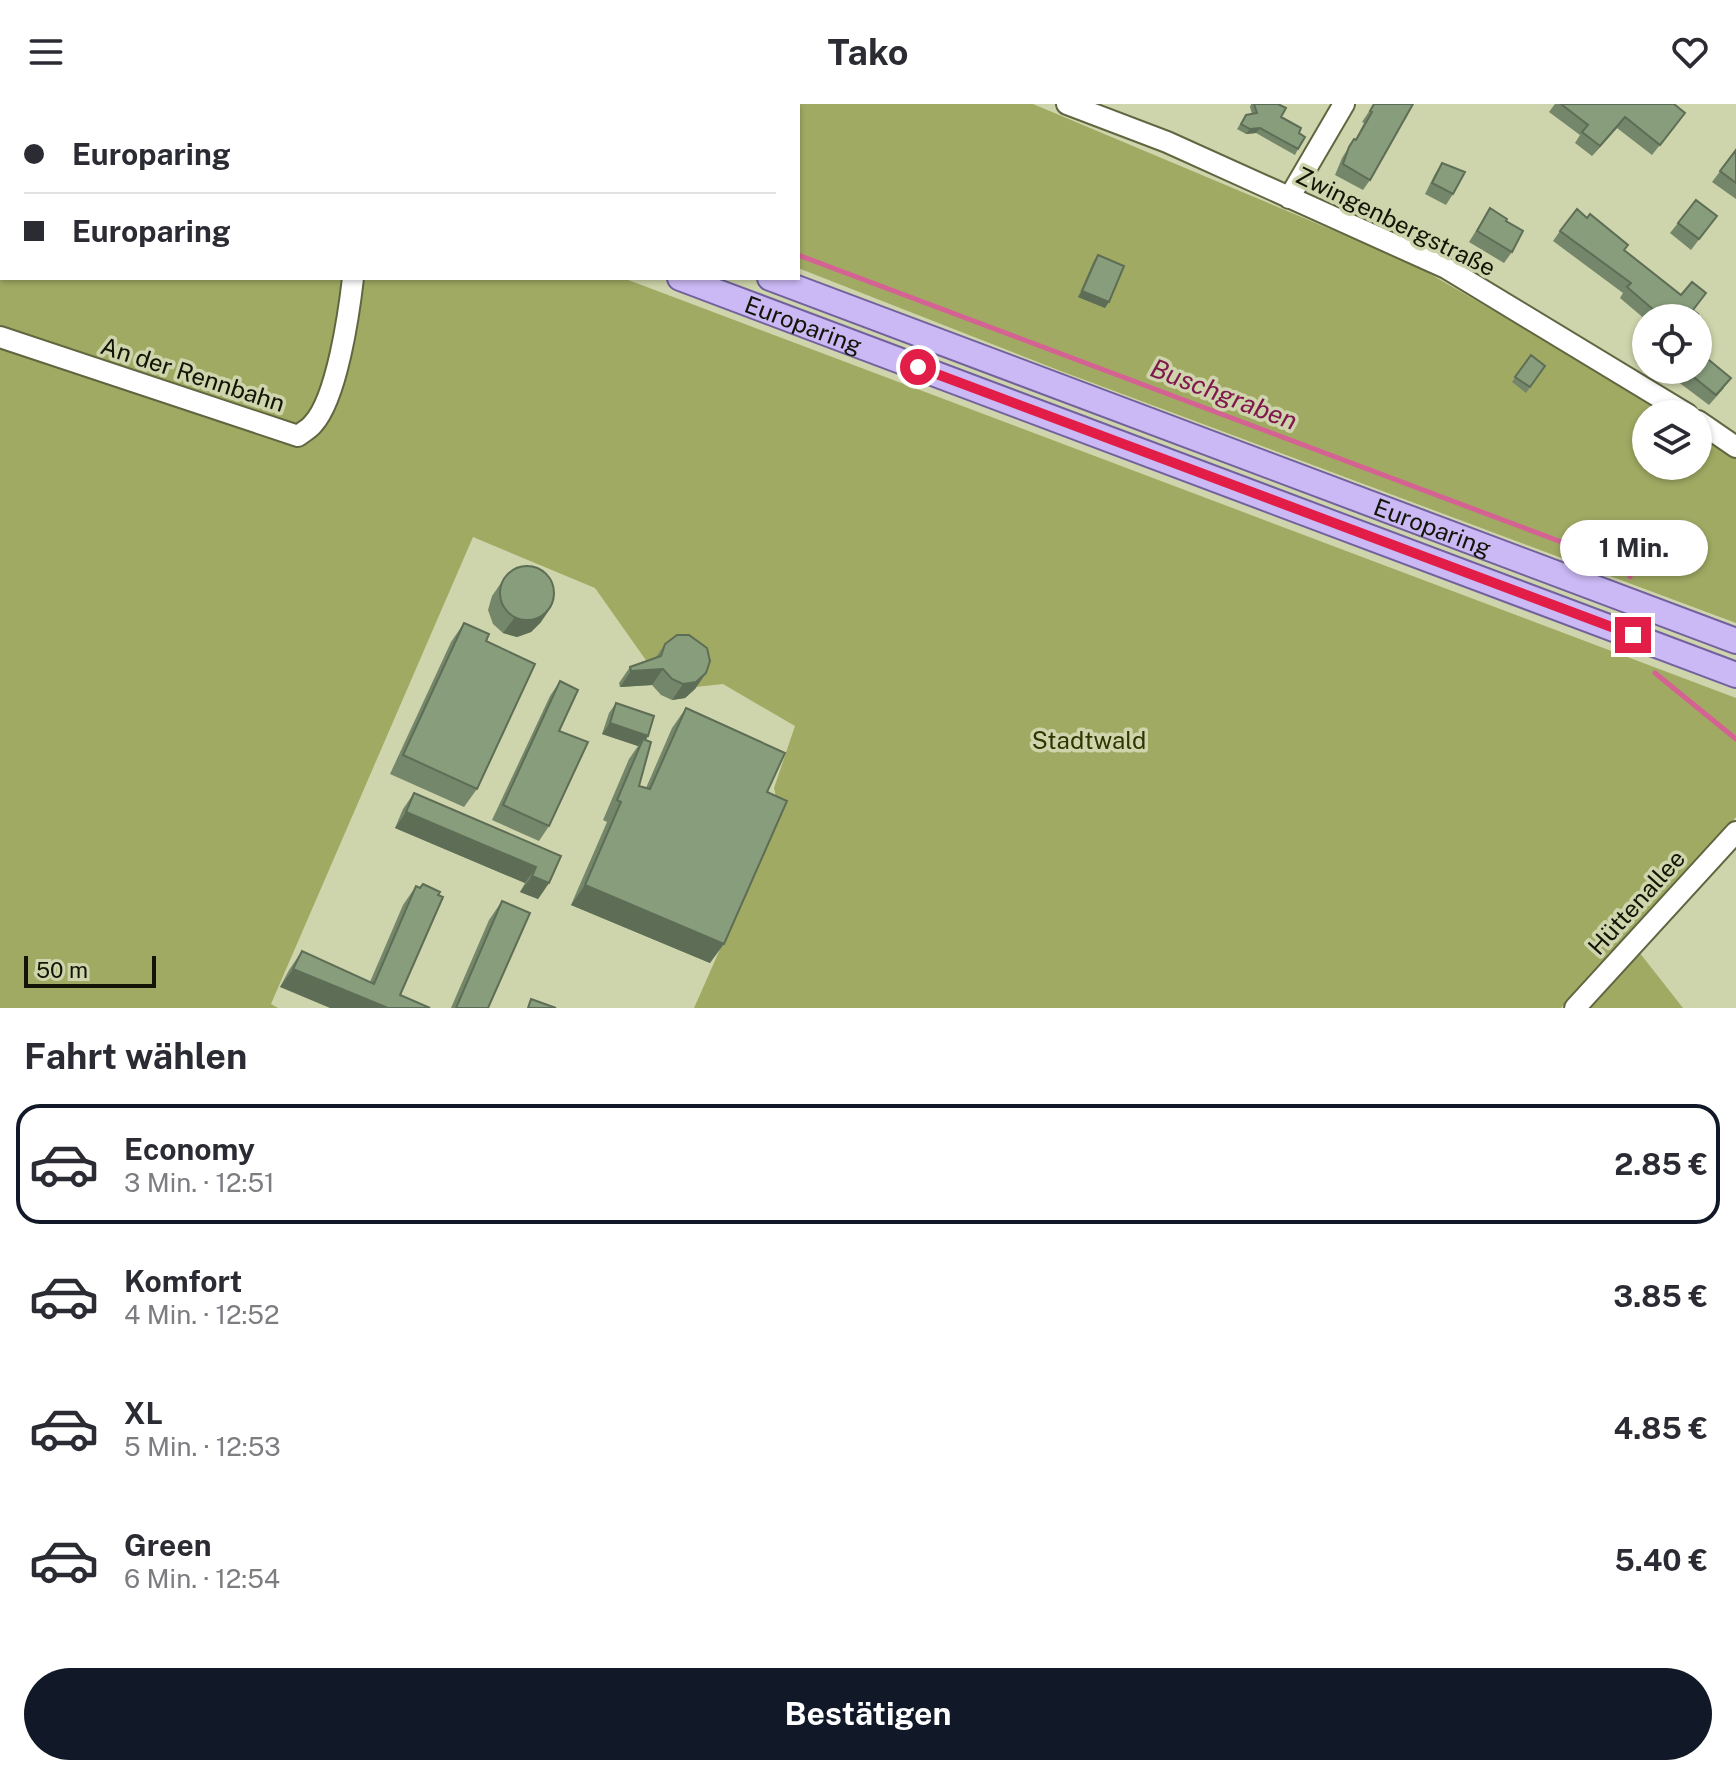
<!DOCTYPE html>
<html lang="de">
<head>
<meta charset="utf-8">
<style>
	:root { --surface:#fff; --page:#f7f7f7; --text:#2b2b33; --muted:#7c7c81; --line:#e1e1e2; --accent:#111827 }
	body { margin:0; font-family:"Public Sans",sans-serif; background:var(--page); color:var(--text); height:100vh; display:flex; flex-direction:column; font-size:30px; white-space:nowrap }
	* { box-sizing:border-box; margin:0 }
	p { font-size:26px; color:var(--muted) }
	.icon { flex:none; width:44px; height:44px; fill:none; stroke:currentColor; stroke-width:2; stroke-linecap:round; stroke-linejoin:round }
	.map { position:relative; height:904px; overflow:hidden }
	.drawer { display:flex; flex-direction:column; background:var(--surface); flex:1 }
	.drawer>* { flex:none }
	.hud { position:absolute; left:0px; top:0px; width:800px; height:176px; box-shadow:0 2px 6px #0004; display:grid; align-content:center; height:176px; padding:0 24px; background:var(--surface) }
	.controls { position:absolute; left:1632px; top:200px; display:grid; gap:16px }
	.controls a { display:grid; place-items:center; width:80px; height:80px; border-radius:50%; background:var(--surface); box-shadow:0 2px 6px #0004; font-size:40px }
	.scale { position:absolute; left:24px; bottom:20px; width:132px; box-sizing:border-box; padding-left:8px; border:4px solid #121406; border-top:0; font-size:22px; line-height:28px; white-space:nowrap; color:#121406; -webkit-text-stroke:6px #ced4ab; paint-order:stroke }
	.end { position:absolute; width:36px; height:36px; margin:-18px; border:10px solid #e11d48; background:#fff; box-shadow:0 0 0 4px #fff }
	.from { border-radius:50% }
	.bubble { position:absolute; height:56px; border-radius:28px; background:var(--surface); box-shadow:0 2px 6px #0004; font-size:26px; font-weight:700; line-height:56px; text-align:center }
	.hud b { display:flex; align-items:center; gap:28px; height:76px; font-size:30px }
	.hud b+b { border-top:2px solid var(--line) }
	.hud i { width:20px; height:20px; background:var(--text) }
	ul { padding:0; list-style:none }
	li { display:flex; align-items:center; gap:24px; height:120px; margin:0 16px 12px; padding:0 8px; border:4px solid transparent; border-radius:24px }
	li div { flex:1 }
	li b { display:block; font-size:30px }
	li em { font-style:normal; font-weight:700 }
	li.current { border-color:var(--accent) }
	li>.icon { width:72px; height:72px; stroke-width:1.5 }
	h2 { padding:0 24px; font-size:36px; line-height:96px }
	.button { display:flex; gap:16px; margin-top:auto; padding:16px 24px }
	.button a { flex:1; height:92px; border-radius:48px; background:var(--accent); color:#fff; font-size:32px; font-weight:700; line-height:92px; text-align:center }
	header { display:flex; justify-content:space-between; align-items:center; height:104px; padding:0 24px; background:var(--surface); font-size:36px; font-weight:700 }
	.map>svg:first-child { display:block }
	.green { fill:#a1aa63 }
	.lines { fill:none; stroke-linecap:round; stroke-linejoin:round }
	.stream { stroke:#d46394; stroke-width:5 }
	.minor-casing { stroke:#616641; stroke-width:24 }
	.major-casing { stroke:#72619d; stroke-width:28 }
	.minor { stroke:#fff; stroke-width:20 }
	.major { stroke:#cab9f5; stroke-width:24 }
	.wall { fill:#74876a }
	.shaded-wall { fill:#5e6e56 }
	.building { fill:#879d7b; stroke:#5e6e56; stroke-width:2 }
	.route { stroke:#e11d48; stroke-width:10 }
	.labels { text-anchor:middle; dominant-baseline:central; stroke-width:7; stroke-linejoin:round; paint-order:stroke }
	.street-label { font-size:24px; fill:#121406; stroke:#ced4ab }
	.park-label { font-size:24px; fill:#313500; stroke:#ced4ab }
	.water-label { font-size:26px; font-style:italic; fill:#80184e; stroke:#ced4ab }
</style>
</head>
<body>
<header><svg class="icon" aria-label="menu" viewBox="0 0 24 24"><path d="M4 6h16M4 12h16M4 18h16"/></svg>Tako<svg class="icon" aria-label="heart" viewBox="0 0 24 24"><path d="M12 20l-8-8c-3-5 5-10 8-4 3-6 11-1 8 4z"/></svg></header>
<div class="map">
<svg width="1736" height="904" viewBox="0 0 1736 904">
	<rect width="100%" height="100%" fill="#ced4ab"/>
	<path class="green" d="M 0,0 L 167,2 L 2,2 L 2,174 L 623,174 L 1736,594 L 1736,713 L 1561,904 L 694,904 L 780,710 L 774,684 L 795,622 L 723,580 L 667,586 L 595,484 L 473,433 L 271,900 L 278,904 L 0,904 Z
		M 686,0 L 1033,0 L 1411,159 L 1673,310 L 1646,310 L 1646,362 L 1698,362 L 1698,326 L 1736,351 L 1736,519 L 1058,266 L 798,164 L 798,2 L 685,2 Z
		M 1639,848 L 1683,904 L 1587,904 Z"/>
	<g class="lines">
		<path class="stream" d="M 798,151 L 1620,460 L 1629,464 L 1630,473
			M 1655,569 L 1736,635"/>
		<g class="minor-casing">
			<path id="minor" d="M 1067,0 L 1167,38 L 1446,164 L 1687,310
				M 367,2 L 367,0
				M 1289,94 L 1344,0
				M 0,233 L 298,332 C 303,328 309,325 313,320 C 337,294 349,209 353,174
				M 1698,317 L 1736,343
				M 1575,904 L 1736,728"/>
		</g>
		<g class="major-casing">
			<g id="major">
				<path d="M 220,0 L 225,2"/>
				<path d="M 308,0 L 313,2"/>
				<path id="s1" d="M 680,174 L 1736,571"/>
				<path id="s2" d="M 770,174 L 1736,537"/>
			</g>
		</g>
		<use href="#minor" class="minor"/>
		<use href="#major" class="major"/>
	</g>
	<path class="wall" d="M 1251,0 L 1278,0 L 1281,13 L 1299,29 L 1298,45 L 1295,51 L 1256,29 L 1246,30 L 1237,25 L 1246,11 L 1252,10 L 1250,3 Z
		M 1374,0 L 1370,76 L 1363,86 L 1335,71 L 1342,54 L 1354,35 L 1355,36 L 1364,19 L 1362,18 Z
		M 1555,0 L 1674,0 L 1685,9 L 1652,51 L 1617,24 L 1592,52 L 1575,39 L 1580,31 L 1549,8 Z
		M 1736,46 L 1736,95 L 1712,78 Z
		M 1442,59 L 1453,90 L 1446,101 L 1425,90 L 1435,70 Z
		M 1490,104 L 1512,148 L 1504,159 L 1469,138 Z
		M 1717,112 L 1691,146 L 1670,129 L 1678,119 Z
		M 1560,127 L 1624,146 L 1694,206 L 1695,214 L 1646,214 L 1646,216 L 1620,194 L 1623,189 L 1553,137 Z
		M 1098,151 L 1105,204 L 1078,193 L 1094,156 Z
		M 1531,251 L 1545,262 L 1526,289 L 1512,278 Z
		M 1679,266 L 1698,266 L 1724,284 L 1709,301 L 1673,274 Z
		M 503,476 L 541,518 L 531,528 L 517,533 L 503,529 L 493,520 L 488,506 L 492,492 Z
		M 464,519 L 486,537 L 477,685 L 464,703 L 390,670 L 451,538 Z
		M 665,540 L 706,569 L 695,585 L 685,594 L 672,596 L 661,591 L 652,581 L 620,583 L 619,579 L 630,563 L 656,553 Z
		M 560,577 L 549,722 L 539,737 L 492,716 L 550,592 Z
		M 616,599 L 648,632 L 646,636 L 639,682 L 646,684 L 672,624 L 686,604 L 767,688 L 710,859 L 571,801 L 607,718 L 603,716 L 629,655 L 638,642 L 602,630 L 609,609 Z
		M 414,689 L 561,752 L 549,779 L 538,795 L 520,788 L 525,779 L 395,724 L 403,705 Z
		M 416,782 L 400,891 L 280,883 L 289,866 L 302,847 L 370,878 L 403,801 Z
		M 502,797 L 488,904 L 451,904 L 489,816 Z"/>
	<path class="shaded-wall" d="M 1625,13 L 1617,24 L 1592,52 L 1600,42 Z
		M 1260,24 L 1256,29 L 1246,30 L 1250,25 Z
		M 1082,187 L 1109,198 L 1105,204 L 1078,193 Z
		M 552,502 L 541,518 L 531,528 L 517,533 L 503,529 L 515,513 Z
		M 663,565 L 652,581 L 620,583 L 631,567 Z
		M 706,569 L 695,585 L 685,594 L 672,596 L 683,580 Z
		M 610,619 L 648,632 L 641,643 L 643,635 L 638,642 L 602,630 Z
		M 406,708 L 536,763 L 525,779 L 395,724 Z
		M 532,772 L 549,779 L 538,795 L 520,788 Z
		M 585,781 L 724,840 L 710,859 L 571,801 Z
		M 293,865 L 388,904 L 330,904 L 280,883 Z"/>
	<path class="building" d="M 1254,0 L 1278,0 L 1286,4 L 1281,13 L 1301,24 L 1299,29 L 1305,33 L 1298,45 L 1260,24 L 1250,25 L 1241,20 L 1246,11 L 1257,9 Z
		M 1374,0 L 1413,0 L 1370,76 L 1343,60 L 1349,43 L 1354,35 L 1356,36 L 1372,8 L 1370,7 Z
		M 1561,0 L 1674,0 L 1685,9 L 1660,41 L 1625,13 L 1600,42 L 1582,28 L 1588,21 Z
		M 1736,46 L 1736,79 L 1720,67 Z
		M 1442,59 L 1465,68 L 1453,90 L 1432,79 Z
		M 1696,96 L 1717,112 L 1699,135 L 1678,119 Z
		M 1490,104 L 1507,115 L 1506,117 L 1523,127 L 1512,148 L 1477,127 Z
		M 1577,105 L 1587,114 L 1590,110 L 1628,141 L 1624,146 L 1681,191 L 1692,178 L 1706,189 L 1693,206 L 1698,210 L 1694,214 L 1663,214 L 1627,183 L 1631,179 L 1560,127 Z
		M 1098,151 L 1124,162 L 1109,198 L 1082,187 Z
		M 1698,247 L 1731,274 L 1716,291 L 1685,266 L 1698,266 Z
		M 1531,251 L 1545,262 L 1530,283 L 1515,273 Z
		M500 489a27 27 0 1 1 54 0a27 27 0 1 1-54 0Z
		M 464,519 L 489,530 L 486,537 L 535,560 L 477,685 L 403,651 Z
		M 677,531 L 689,531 L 707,544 L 710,557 L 706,569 L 696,578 L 683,580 L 672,575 L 663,565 L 631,567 L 630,563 L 661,552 L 665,540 Z
		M 560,577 L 578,586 L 559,627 L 588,638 L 549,722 L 503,701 Z
		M 616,599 L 654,612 L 648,632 L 610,619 Z
		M 686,604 L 785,649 L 767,688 L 787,697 L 724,840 L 585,781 L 621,698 L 617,696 L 643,635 L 651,638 L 639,682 L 650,685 Z
		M 414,689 L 561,752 L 549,779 L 532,772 L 536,763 L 406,708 Z
		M 423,780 L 440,788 L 438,791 L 443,793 L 400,891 L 430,904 L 388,904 L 293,865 L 302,847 L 374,880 L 416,782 L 420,784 Z
		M 502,797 L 530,809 L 488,904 L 456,904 Z
		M 531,895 L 556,904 L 528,904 Z"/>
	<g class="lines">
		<path class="route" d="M 918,263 L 1633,531"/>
	</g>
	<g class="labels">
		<g class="street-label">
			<text transform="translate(1396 117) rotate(26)">Zwingenbergstraße</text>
			<text stroke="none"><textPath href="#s1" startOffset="132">Europaring</textPath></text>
			<text transform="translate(193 270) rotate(18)">An der Rennbahn</text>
			<text stroke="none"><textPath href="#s2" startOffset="708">Europaring</textPath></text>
			<text transform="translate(1636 798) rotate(-48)">Hüttenallee</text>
		</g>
		<g class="park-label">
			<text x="1089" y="636">Stadtwald</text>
		</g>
		<g class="water-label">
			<text transform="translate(1224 290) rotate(21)">Buschgraben</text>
		</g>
	</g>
</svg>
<div class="controls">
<a><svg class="icon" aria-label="locate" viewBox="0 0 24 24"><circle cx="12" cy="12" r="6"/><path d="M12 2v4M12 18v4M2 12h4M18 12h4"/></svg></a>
<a><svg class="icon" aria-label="layers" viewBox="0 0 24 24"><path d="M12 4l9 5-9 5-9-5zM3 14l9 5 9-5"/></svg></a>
</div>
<div class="scale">50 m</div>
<i class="end from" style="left:918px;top:263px"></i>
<i class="end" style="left:1633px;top:531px"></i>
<div class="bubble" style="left:1560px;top:416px;width:148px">1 Min.</div>
<div class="hud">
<b><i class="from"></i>Europaring</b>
<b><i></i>Europaring</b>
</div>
</div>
<section class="drawer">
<h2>Fahrt wählen</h2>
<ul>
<li class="current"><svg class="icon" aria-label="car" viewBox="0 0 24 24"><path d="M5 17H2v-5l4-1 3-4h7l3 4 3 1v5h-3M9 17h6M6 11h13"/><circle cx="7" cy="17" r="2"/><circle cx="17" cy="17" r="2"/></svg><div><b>Economy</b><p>3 Min. · 12:51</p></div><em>2.85 €</em></li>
<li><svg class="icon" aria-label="car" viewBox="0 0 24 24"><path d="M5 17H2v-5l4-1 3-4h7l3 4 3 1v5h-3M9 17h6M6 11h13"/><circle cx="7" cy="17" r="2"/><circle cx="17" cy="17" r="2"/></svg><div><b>Komfort</b><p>4 Min. · 12:52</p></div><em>3.85 €</em></li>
<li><svg class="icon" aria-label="car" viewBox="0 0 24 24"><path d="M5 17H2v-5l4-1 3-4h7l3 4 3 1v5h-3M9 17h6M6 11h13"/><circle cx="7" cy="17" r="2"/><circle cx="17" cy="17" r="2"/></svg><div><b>XL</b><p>5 Min. · 12:53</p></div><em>4.85 €</em></li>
<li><svg class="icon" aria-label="car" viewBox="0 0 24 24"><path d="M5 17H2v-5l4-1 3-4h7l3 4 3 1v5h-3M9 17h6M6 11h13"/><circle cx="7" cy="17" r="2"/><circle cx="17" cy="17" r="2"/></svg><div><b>Green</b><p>6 Min. · 12:54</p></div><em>5.40 €</em></li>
</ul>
<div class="button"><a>Bestätigen</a></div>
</section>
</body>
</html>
